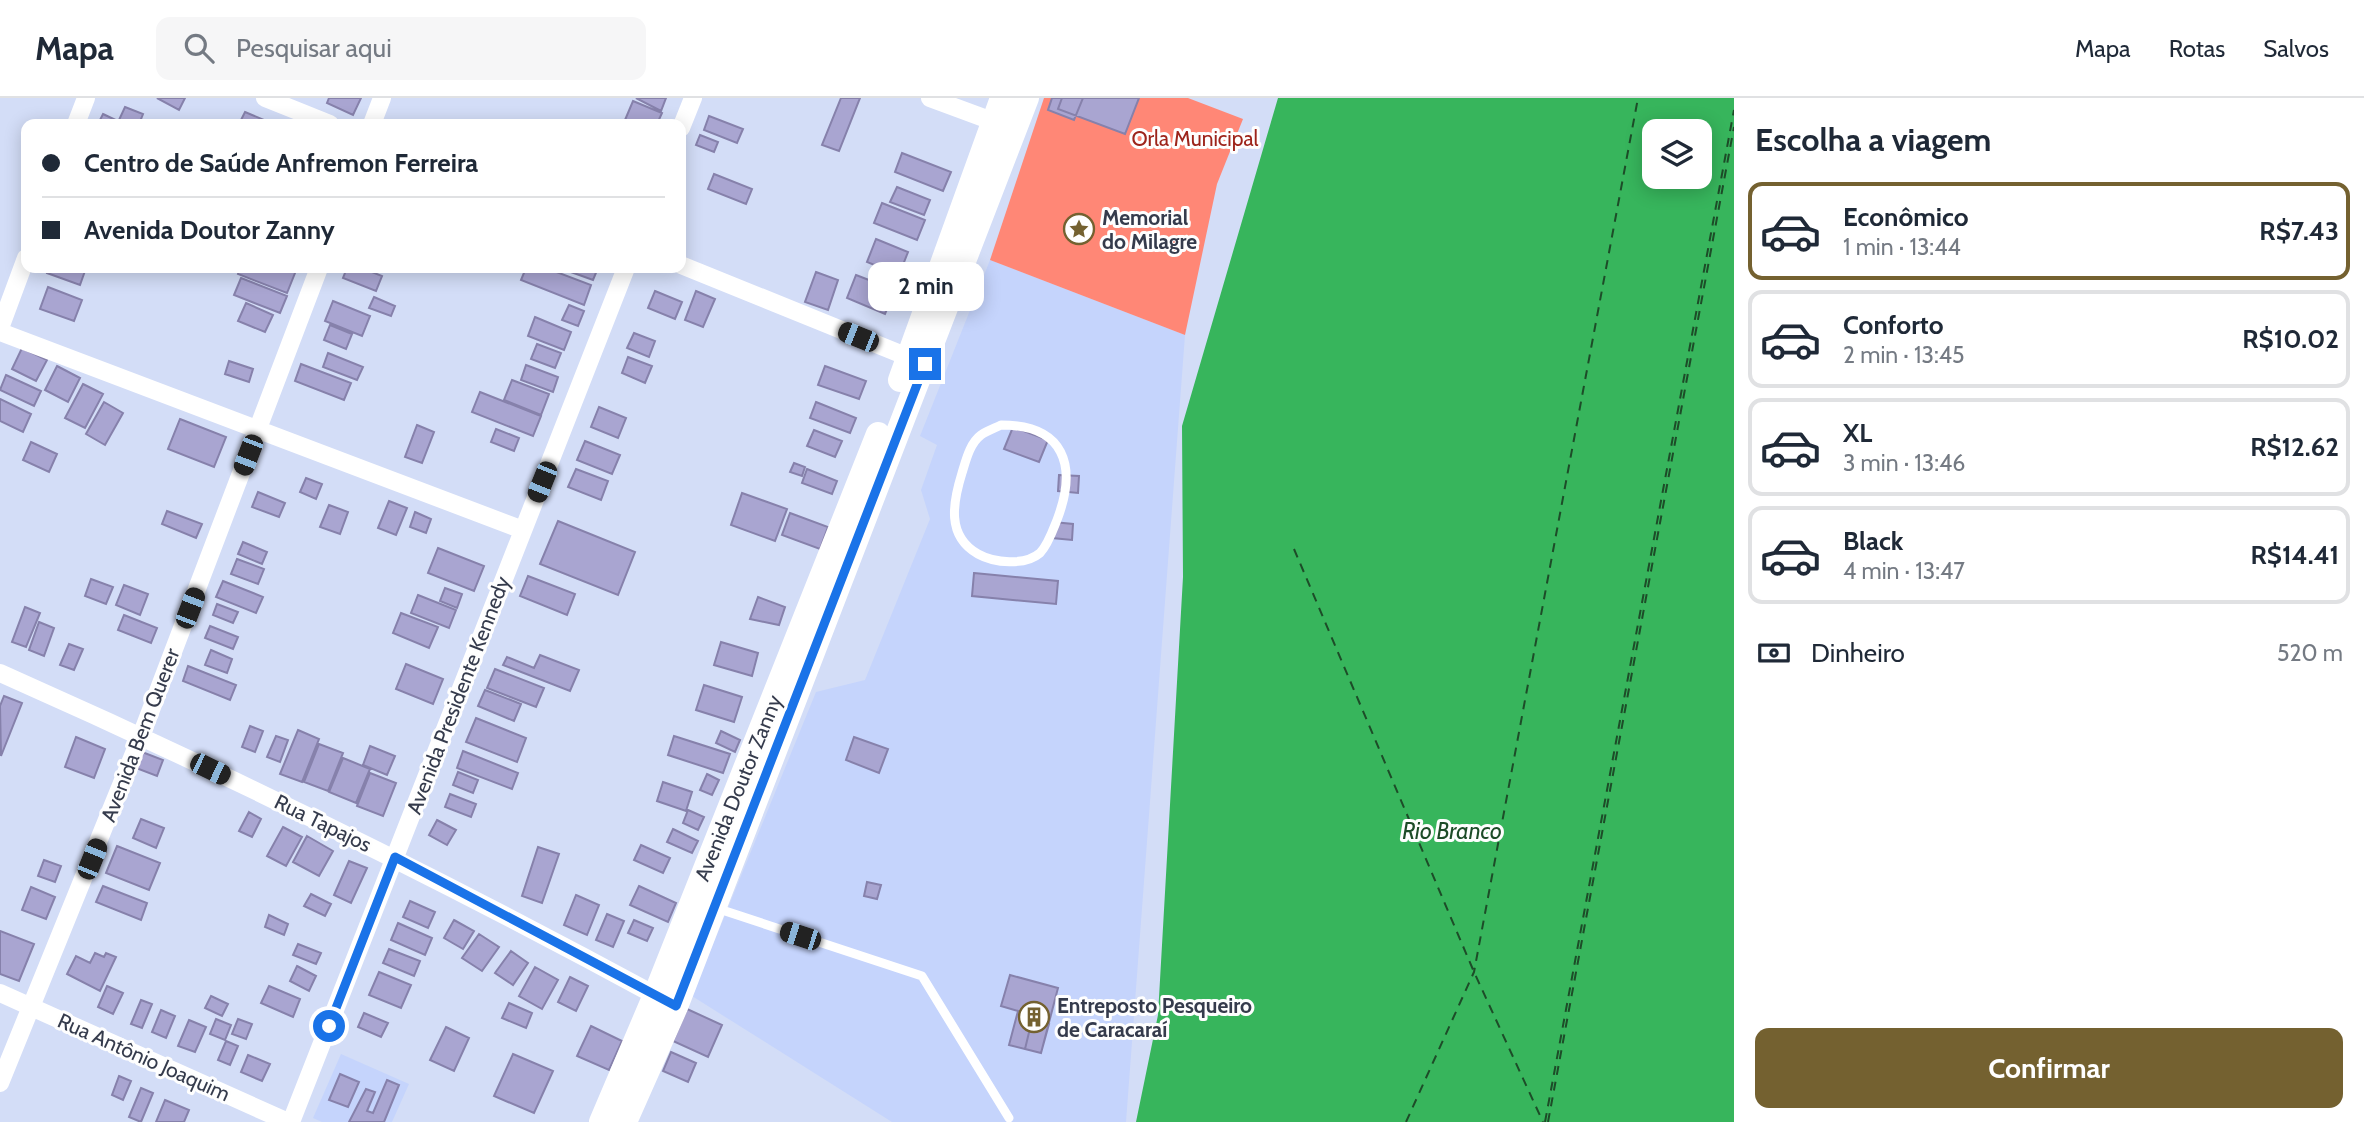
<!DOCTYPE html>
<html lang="pt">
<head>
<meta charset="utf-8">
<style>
	:root { --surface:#fff; --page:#f6f6f7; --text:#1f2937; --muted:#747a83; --line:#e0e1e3; --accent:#746130 }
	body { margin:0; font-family:Cabin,sans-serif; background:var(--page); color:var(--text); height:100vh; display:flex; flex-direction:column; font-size:26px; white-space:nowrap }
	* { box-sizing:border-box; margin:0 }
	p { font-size:23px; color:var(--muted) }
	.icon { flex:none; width:38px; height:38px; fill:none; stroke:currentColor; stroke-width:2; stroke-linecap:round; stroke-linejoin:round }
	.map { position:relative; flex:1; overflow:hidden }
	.sheet { display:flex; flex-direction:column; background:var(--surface); width:630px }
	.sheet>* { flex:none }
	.top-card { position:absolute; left:21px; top:21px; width:665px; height:154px; border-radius:14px; box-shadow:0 4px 18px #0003; display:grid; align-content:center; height:154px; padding:0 21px; background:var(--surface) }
	.tools { position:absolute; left:1642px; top:21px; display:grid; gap:14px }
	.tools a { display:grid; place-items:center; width:70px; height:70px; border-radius:14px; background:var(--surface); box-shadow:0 4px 18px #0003; font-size:35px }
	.end { position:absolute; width:32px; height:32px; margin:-16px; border:9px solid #1a73e8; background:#fff; box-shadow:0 0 0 4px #fff }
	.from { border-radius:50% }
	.bubble { position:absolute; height:49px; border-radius:14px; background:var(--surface); box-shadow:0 4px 18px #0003; font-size:23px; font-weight:700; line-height:49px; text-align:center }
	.car { position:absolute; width:21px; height:42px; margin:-21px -10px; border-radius:9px; box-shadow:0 0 5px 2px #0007; background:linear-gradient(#222 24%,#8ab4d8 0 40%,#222 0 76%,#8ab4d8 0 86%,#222 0) }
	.top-card b { display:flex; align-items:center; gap:24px; height:66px; font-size:26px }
	.top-card b+b { border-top:2px solid var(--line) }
	.top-card i { width:18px; height:18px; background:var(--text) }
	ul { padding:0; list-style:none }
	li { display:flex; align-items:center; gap:21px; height:98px; margin:0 14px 10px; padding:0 7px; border:4px solid var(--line); border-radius:14px }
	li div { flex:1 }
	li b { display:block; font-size:26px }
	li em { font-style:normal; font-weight:700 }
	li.on { border-color:var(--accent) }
	li>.icon { width:63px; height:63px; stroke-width:1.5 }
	h2 { padding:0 21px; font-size:32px; line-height:84px }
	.pay { display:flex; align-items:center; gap:18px; height:77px; padding:0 21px; font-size:26px }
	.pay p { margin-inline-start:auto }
	.primary-button { display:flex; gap:14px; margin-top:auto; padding:14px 21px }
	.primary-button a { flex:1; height:80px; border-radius:14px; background:var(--accent); color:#fff; font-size:28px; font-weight:700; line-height:80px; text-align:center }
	header { display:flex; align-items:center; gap:42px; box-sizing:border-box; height:98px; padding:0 35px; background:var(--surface); border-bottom:2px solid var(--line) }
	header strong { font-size:33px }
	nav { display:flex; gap:38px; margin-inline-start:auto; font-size:24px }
	.search { width:490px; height:63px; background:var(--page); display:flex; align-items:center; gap:18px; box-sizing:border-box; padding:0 24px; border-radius:14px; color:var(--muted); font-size:26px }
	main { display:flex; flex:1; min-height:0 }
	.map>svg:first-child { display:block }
	.built { fill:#c5d4fc }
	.green { fill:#ff8776 }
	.water { fill:#37b55c; fill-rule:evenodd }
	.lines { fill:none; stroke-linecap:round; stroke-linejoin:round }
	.ferry { stroke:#1d4c28; stroke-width:2; stroke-dasharray:9 7; stroke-linecap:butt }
	.building { fill:#a9a5d1; stroke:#8681ab; stroke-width:2 }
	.lane { stroke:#fff; stroke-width:9 }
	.street { stroke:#fff; stroke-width:18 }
	.secondary { stroke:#fff; stroke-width:24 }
	.route { stroke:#1a73e8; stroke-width:9 }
	.labels { text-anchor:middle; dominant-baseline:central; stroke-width:6; stroke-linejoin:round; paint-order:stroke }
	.park-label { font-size:21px; fill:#9d241b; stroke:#fefefe }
	.poi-label { font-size:21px; font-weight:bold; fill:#353b4c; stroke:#fefefe; text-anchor:start }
	.street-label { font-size:21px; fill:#353b4c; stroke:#fefefe }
	.water-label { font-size:23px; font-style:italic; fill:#1d4c28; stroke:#fefefe }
</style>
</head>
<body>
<header>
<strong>Mapa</strong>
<div class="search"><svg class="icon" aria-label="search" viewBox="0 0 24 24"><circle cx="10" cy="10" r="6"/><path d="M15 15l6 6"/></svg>Pesquisar aqui</div>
<nav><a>Mapa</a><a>Rotas</a><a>Salvos</a></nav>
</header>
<main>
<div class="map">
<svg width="1734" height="1024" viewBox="0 0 1734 1024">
	<rect width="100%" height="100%" fill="#d3ddf7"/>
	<path class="built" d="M 990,162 L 1185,237 L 1126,1024 L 892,1024 L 692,898 L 816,594 L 865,582 L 930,421 L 921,392 L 937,347 L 920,338 Z
		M 341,956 L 409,986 L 392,1024 L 322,1024 L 313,1020 Z"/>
	<path class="green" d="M 1044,0 L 1188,0 L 1243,21 L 1217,86 L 1185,237 L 990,162 Z"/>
	<path class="water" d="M 1278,0 L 1734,0 L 1734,1024 L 1136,1024 L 1158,917 L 1183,479 L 1182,328 ZM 1654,33 L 1699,33 L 1699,79 L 1654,79 Z"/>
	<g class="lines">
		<path class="ferry" d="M 1294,451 L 1474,874 L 1543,1024
			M 1406,1024 L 1474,874 L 1638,0
			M 1545,1024 L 1734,12
			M 1548,1024 L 1734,29"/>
	</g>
	<path class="building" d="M 157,0 L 185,0 L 179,12 Z
		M 329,0 L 361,0 L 353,17 L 327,5 Z
		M 636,0 L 666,0 L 661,13 Z
		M 841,0 L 860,0 L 839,53 L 822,47 Z
		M 1052,0 L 1083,0 L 1074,22 L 1048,12 Z
		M 1062,0 L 1139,0 L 1125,36 L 1058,11 Z
		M 633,3 L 662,15 L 657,26 L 636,26 L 625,22 Z
		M 125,9 L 143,16 L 139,26 L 119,22 Z
		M 245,14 L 264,22 L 262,26 L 239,26 Z
		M 103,16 L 124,26 L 98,26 Z
		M 709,18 L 743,31 L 737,45 L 704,32 Z
		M 700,37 L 718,44 L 714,54 L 696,47 Z
		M 902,55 L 951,74 L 943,93 L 895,74 Z
		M 714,76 L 752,91 L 746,106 L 708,91 Z
		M 897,89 L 930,102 L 924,117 L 890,104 Z
		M 882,105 L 925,122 L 917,142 L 874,125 Z
		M 876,141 L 908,154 L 899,177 L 867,164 Z
		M 48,170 L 86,170 L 80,187 L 47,175 Z
		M 240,170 L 297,170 L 287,195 L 238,176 Z
		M 347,170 L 362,170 L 382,178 L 376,193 L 343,180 Z
		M 526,170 L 546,170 L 591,187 L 584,207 L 521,182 Z
		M 572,170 L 598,170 L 593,182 L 571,174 Z
		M 816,174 L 838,182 L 828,212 L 805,204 Z
		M 856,177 L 895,192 L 885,216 L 847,200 Z
		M 241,180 L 287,198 L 280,215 L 234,197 Z
		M 48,189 L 82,202 L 74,223 L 40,211 Z
		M 655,193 L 682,204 L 675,221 L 648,210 Z
		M 696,193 L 715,201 L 703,229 L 685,222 Z
		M 374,199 L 395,208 L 391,218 L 369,210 Z
		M 333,203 L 370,218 L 362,238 L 325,223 Z
		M 246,205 L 273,217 L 265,234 L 238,223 Z
		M 569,207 L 584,213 L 578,228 L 562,222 Z
		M 535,219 L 571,234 L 564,252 L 528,238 Z
		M 330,227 L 352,236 L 346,251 L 324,242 Z
		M 634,235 L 655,243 L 649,259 L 627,250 Z
		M 537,246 L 561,255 L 555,270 L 531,261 Z
		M 22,250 L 47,262 L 36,283 L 12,271 Z
		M 328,255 L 363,269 L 357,282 L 323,269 Z
		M 628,259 L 652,268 L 645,285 L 622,275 Z
		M 229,263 L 253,271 L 249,284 L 225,276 Z
		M 301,266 L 351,285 L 344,302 L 295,283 Z
		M 526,267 L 558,279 L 553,294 L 521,282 Z
		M 57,268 L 80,280 L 68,304 L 45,292 Z
		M 825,268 L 866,283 L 859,301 L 818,287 Z
		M 6,277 L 41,293 L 34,308 L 0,292 Z
		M 512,282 L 549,296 L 541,317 L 504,302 Z
		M 83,286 L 103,296 L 85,330 L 65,320 Z
		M 480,294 L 541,318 L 533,338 L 472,314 Z
		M 0,301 L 31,316 L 23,334 L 0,323 Z
		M 104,304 L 123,315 L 105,347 L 86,336 Z
		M 816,304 L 856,320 L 850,335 L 810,320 Z
		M 599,309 L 626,320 L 618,340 L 591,329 Z
		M 180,321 L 226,339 L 214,369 L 168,351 Z
		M 417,327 L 434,334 L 422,365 L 405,359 Z
		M 1013,329 L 1048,342 L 1039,364 L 1004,351 Z
		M 496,331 L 519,340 L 514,353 L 491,344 Z
		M 814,332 L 842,343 L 835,359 L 807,348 Z
		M 585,343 L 620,357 L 612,376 L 577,362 Z
		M 31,344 L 57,356 L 49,374 L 23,362 Z
		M 794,365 L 805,369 L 802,378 L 790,374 Z
		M 576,371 L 608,383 L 601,402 L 568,389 Z
		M 807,371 L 837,383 L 832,396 L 802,385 Z
		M 1059,377 L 1079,378 L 1078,395 L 1058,393 Z
		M 306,380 L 322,386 L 316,401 L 300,394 Z
		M 258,394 L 285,405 L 279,419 L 252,409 Z
		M 742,395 L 787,411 L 775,443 L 731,427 Z
		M 389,403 L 407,410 L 396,437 L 378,430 Z
		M 329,407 L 348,414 L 340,436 L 320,429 Z
		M 167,413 L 202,426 L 196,440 L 162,426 Z
		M 415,414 L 431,421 L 426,435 L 410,429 Z
		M 790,415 L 828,429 L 820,451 L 782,437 Z
		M 558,423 L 635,454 L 618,497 L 540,466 Z
		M 1053,424 L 1073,426 L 1072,442 L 1052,440 Z
		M 243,444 L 267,454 L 262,466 L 238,456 Z
		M 438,450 L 484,468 L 474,493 L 428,475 Z
		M 237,461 L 264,471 L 258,486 L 231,476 Z
		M 974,475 L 1058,483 L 1056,506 L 972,498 Z
		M 528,478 L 575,496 L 567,517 L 520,498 Z
		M 91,481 L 113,489 L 106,506 L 85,498 Z
		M 223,483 L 263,499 L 256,515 L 216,499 Z
		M 124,487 L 148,496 L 140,517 L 116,507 Z
		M 445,490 L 462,496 L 457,510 L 440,503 Z
		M 418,497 L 456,512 L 449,530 L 411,515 Z
		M 758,499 L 785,509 L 779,527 L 750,521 Z
		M 217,506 L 238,514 L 233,525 L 213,517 Z
		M 25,509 L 40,515 L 26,549 L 12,544 Z
		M 401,515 L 438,529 L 429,550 L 393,535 Z
		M 124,517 L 157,530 L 151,545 L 118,532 Z
		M 39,524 L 54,530 L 44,558 L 29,552 Z
		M 210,528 L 238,539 L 233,551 L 205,540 Z
		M 721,544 L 758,555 L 752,578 L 714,567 Z
		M 69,546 L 83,551 L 74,572 L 60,567 Z
		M 211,552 L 232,561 L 227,575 L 205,567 Z
		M 540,557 L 579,572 L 570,593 L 503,567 L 507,559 L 534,570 Z
		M 406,566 L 443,581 L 433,606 L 396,591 Z
		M 188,568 L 236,587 L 230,602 L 183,583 Z
		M 495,571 L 544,590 L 536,609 L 487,590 Z
		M 704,587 L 742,599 L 734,624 L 696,612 Z
		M 485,592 L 521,606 L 514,623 L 478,608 Z
		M 4,598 L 22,605 L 1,658 L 0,608 Z
		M 476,620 L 526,640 L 517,664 L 466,644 Z
		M 250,628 L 263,633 L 255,654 L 242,649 Z
		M 298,632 L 319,641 L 302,684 L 280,676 Z
		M 721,633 L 740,642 L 735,654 L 716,645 Z
		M 276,638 L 288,642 L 280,664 L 267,659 Z
		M 674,638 L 730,656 L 723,675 L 668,657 Z
		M 76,639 L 105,651 L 94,680 L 65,669 Z
		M 854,639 L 888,651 L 879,675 L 846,662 Z
		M 319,646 L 343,655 L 328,693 L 304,684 Z
		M 370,648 L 395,658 L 387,677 L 363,667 Z
		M 463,653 L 518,675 L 512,691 L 457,670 Z
		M 142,654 L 163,662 L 157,678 L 136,670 Z
		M 343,660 L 370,671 L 356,705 L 329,694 Z
		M 458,674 L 478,682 L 473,695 L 453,687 Z
		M 370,675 L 396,685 L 383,718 L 357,708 Z
		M 707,676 L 719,682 L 712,697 L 700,692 Z
		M 663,684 L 692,694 L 686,713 L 657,703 Z
		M 450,696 L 476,706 L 471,719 L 445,709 Z
		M 688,712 L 704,719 L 698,732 L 683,725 Z
		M 249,714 L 261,721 L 252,739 L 239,733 Z
		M 141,721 L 164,730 L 156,750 L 133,740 Z
		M 437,722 L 456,732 L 447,747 L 429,737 Z
		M 283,729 L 302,739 L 286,768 L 267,758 Z
		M 673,731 L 698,743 L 692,755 L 667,744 Z
		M 307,738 L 333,753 L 319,778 L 293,764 Z
		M 641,747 L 670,760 L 663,775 L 634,762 Z
		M 117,748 L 160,765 L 149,792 L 106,775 Z
		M 538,749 L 559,756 L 542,805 L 522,798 Z
		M 44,762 L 61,768 L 55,784 L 38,778 Z
		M 349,763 L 367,770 L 351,805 L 334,797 Z
		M 867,784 L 881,787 L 877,801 L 864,798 Z
		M 103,788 L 147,805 L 141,822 L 96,804 Z
		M 639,788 L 676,805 L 668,824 L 630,807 Z
		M 31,789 L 55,799 L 46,821 L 22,812 Z
		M 311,796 L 331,806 L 325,818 L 304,808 Z
		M 576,797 L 599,807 L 587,837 L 564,827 Z
		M 410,803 L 435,814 L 428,830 L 403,819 Z
		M 607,816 L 624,823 L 613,849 L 596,842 Z
		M 269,817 L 288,826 L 284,837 L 265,829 Z
		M 454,822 L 474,833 L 463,851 L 444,840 Z
		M 634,822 L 653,830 L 647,843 L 628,835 Z
		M 398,825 L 432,840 L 425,857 L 391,842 Z
		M 0,833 L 34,846 L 19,883 L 0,876 Z
		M 479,836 L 499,849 L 482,873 L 462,860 Z
		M 298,846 L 321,855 L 316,866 L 293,857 Z
		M 389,851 L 420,863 L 414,878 L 383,865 Z
		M 511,853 L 528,865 L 513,887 L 495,875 Z
		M 95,855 L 104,859 L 106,855 L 116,859 L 100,893 L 67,876 L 76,858 L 90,865 Z
		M 297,868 L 316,878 L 309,893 L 290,883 Z
		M 535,869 L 558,882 L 542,911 L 519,898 Z
		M 379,874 L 411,887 L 401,910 L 369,897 Z
		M 1010,877 L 1058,890 L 1041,955 L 1009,947 L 1018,913 L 1001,908 Z
		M 570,879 L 588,888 L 576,913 L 558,904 Z
		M 107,888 L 123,895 L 113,916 L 98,909 Z
		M 269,888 L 300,901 L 293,919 L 261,905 Z
		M 211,898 L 228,906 L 222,918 L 205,910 Z
		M 141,902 L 152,906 L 142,930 L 131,926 Z
		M 509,905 L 532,915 L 526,930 L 502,920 Z
		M 687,911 L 722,927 L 708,959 L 673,943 Z
		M 161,912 L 175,918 L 166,940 L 152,934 Z
		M 364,915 L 388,925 L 381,939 L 358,929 Z
		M 216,921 L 231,927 L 225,942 L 210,936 Z
		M 238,921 L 252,926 L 246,941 L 232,936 Z
		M 189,922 L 206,929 L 195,954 L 178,948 Z
		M 1032,922 L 1049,926 L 1041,955 L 1025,951 Z
		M 591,928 L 622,943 L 609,972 L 577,958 Z
		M 446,929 L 469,940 L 454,973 L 430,962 Z
		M 226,943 L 238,948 L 230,967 L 218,962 Z
		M 671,954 L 696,965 L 688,984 L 663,973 Z
		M 513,956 L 553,973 L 534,1015 L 494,998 Z
		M 248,957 L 270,966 L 262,983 L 241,974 Z
		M 340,976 L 359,984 L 348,1009 L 329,1002 Z
		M 119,978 L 131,983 L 123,1002 L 112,997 Z
		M 387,982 L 399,987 L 384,1024 L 349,1024 L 366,991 L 375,994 L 367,1013 L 373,1015 Z
		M 141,990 L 153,995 L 141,1024 L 129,1019 Z
		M 165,1002 L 189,1012 L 184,1024 L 156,1024 Z"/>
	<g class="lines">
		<path class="lane" d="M 1001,327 C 1064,327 1078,367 1057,422 C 1053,432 1048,447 1040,455 C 1025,468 994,465 978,456 C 946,438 953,404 962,375 C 966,362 970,345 981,337 C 987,333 995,330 1001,327 Z
			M 716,810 L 922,878 L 1009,1020"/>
		<path class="street" d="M 265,0 L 330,26
			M 930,0 L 1003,27
			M 76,26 L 86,0
			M 372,26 L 382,0
			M 681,30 L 693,0
			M 681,167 L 918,263
			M 0,230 L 26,160
			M 0,234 L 523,432
			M 0,575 C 226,675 447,784 664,902
			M 0,895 L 288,1024
			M 0,985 L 141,638 L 319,170
			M 291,1024 L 626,170"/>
		<path class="secondary" d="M 900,282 L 1002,0
			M 601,1024 L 655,897 L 878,336
			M 625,1024 L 676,909 L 1027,0"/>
	</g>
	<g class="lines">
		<path class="route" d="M 329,928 L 395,759 L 676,908 L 925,266"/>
	</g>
	<defs>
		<g id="sight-ring" transform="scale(1.575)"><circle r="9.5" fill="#fefefe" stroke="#746130" stroke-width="1.5"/><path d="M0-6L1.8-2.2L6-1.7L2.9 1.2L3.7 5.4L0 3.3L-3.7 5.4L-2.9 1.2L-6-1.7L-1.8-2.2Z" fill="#746130"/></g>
		<g id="building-ring" transform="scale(1.575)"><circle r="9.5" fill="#fefefe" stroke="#746130" stroke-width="1.5"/><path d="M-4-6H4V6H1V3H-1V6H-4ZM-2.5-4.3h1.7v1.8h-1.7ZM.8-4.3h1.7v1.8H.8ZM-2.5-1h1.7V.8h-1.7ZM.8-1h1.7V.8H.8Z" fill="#746130"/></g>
	</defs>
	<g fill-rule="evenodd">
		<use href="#sight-ring" x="1079" y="131"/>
		<use href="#building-ring" x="1034" y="919"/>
	</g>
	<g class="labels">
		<g class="park-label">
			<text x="1195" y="40">Orla Municipal</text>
		</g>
		<g class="poi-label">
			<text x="1102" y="119">Memorial<tspan x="1102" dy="24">do Milagre</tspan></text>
			<text x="1057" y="907">Entreposto Pesqueiro<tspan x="1057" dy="24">de Caracaraí</tspan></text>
		</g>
		<g class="street-label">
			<text transform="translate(458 597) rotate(-69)">Avenida Presidente Kennedy</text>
			<text transform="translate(140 637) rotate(-69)">Avenida Bem Querer</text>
			<text transform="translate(738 690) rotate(-68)">Avenida Doutor Zanny</text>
			<text transform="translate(323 725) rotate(26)">Rua Tapajos</text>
			<text transform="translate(144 959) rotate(24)">Rua Antônio Joaquim</text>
		</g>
		<g class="water-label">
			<text x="1452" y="733">Rio Branco</text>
		</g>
	</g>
</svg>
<div class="tools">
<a><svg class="icon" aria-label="layers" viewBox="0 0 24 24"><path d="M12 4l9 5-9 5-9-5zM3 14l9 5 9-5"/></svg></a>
</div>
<i class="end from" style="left:329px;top:928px"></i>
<i class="end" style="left:925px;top:266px"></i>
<div class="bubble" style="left:868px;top:164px;width:116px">2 min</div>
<i class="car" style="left:858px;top:239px;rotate:292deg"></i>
<i class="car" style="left:248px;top:357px;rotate:201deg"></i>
<i class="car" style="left:542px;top:384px;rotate:202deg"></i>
<i class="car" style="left:190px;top:510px;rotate:21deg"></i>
<i class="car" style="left:210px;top:671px;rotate:116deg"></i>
<i class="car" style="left:92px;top:761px;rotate:22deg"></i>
<i class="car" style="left:800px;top:838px;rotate:288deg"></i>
<div class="top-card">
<b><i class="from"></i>Centro de Saúde Anfremon Ferreira</b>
<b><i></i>Avenida Doutor Zanny</b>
</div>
</div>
<section class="sheet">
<h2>Escolha a viagem</h2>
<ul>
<li class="on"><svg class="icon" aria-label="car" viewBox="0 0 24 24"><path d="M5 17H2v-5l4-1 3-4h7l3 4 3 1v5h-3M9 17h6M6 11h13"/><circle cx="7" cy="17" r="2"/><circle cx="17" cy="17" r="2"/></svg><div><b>Econômico</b><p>1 min · 13:44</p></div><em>R$7.43</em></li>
<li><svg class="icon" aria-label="car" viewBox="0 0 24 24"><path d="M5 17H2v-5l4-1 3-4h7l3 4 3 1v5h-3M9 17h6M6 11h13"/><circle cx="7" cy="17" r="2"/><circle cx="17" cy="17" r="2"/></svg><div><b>Conforto</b><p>2 min · 13:45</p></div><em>R$10.02</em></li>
<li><svg class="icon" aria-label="car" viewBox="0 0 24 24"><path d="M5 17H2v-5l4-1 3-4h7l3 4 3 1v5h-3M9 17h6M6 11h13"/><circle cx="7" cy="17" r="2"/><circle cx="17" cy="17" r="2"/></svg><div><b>XL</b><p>3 min · 13:46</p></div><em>R$12.62</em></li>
<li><svg class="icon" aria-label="car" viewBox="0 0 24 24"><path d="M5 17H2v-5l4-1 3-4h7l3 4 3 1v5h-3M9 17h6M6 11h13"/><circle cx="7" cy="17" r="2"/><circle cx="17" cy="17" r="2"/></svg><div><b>Black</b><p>4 min · 13:47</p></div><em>R$14.41</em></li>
</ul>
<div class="pay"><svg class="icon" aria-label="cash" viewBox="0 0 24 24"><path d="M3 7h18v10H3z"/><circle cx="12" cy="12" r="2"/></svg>Dinheiro<p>520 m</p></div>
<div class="primary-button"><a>Confirmar</a></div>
</section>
</main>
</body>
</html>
